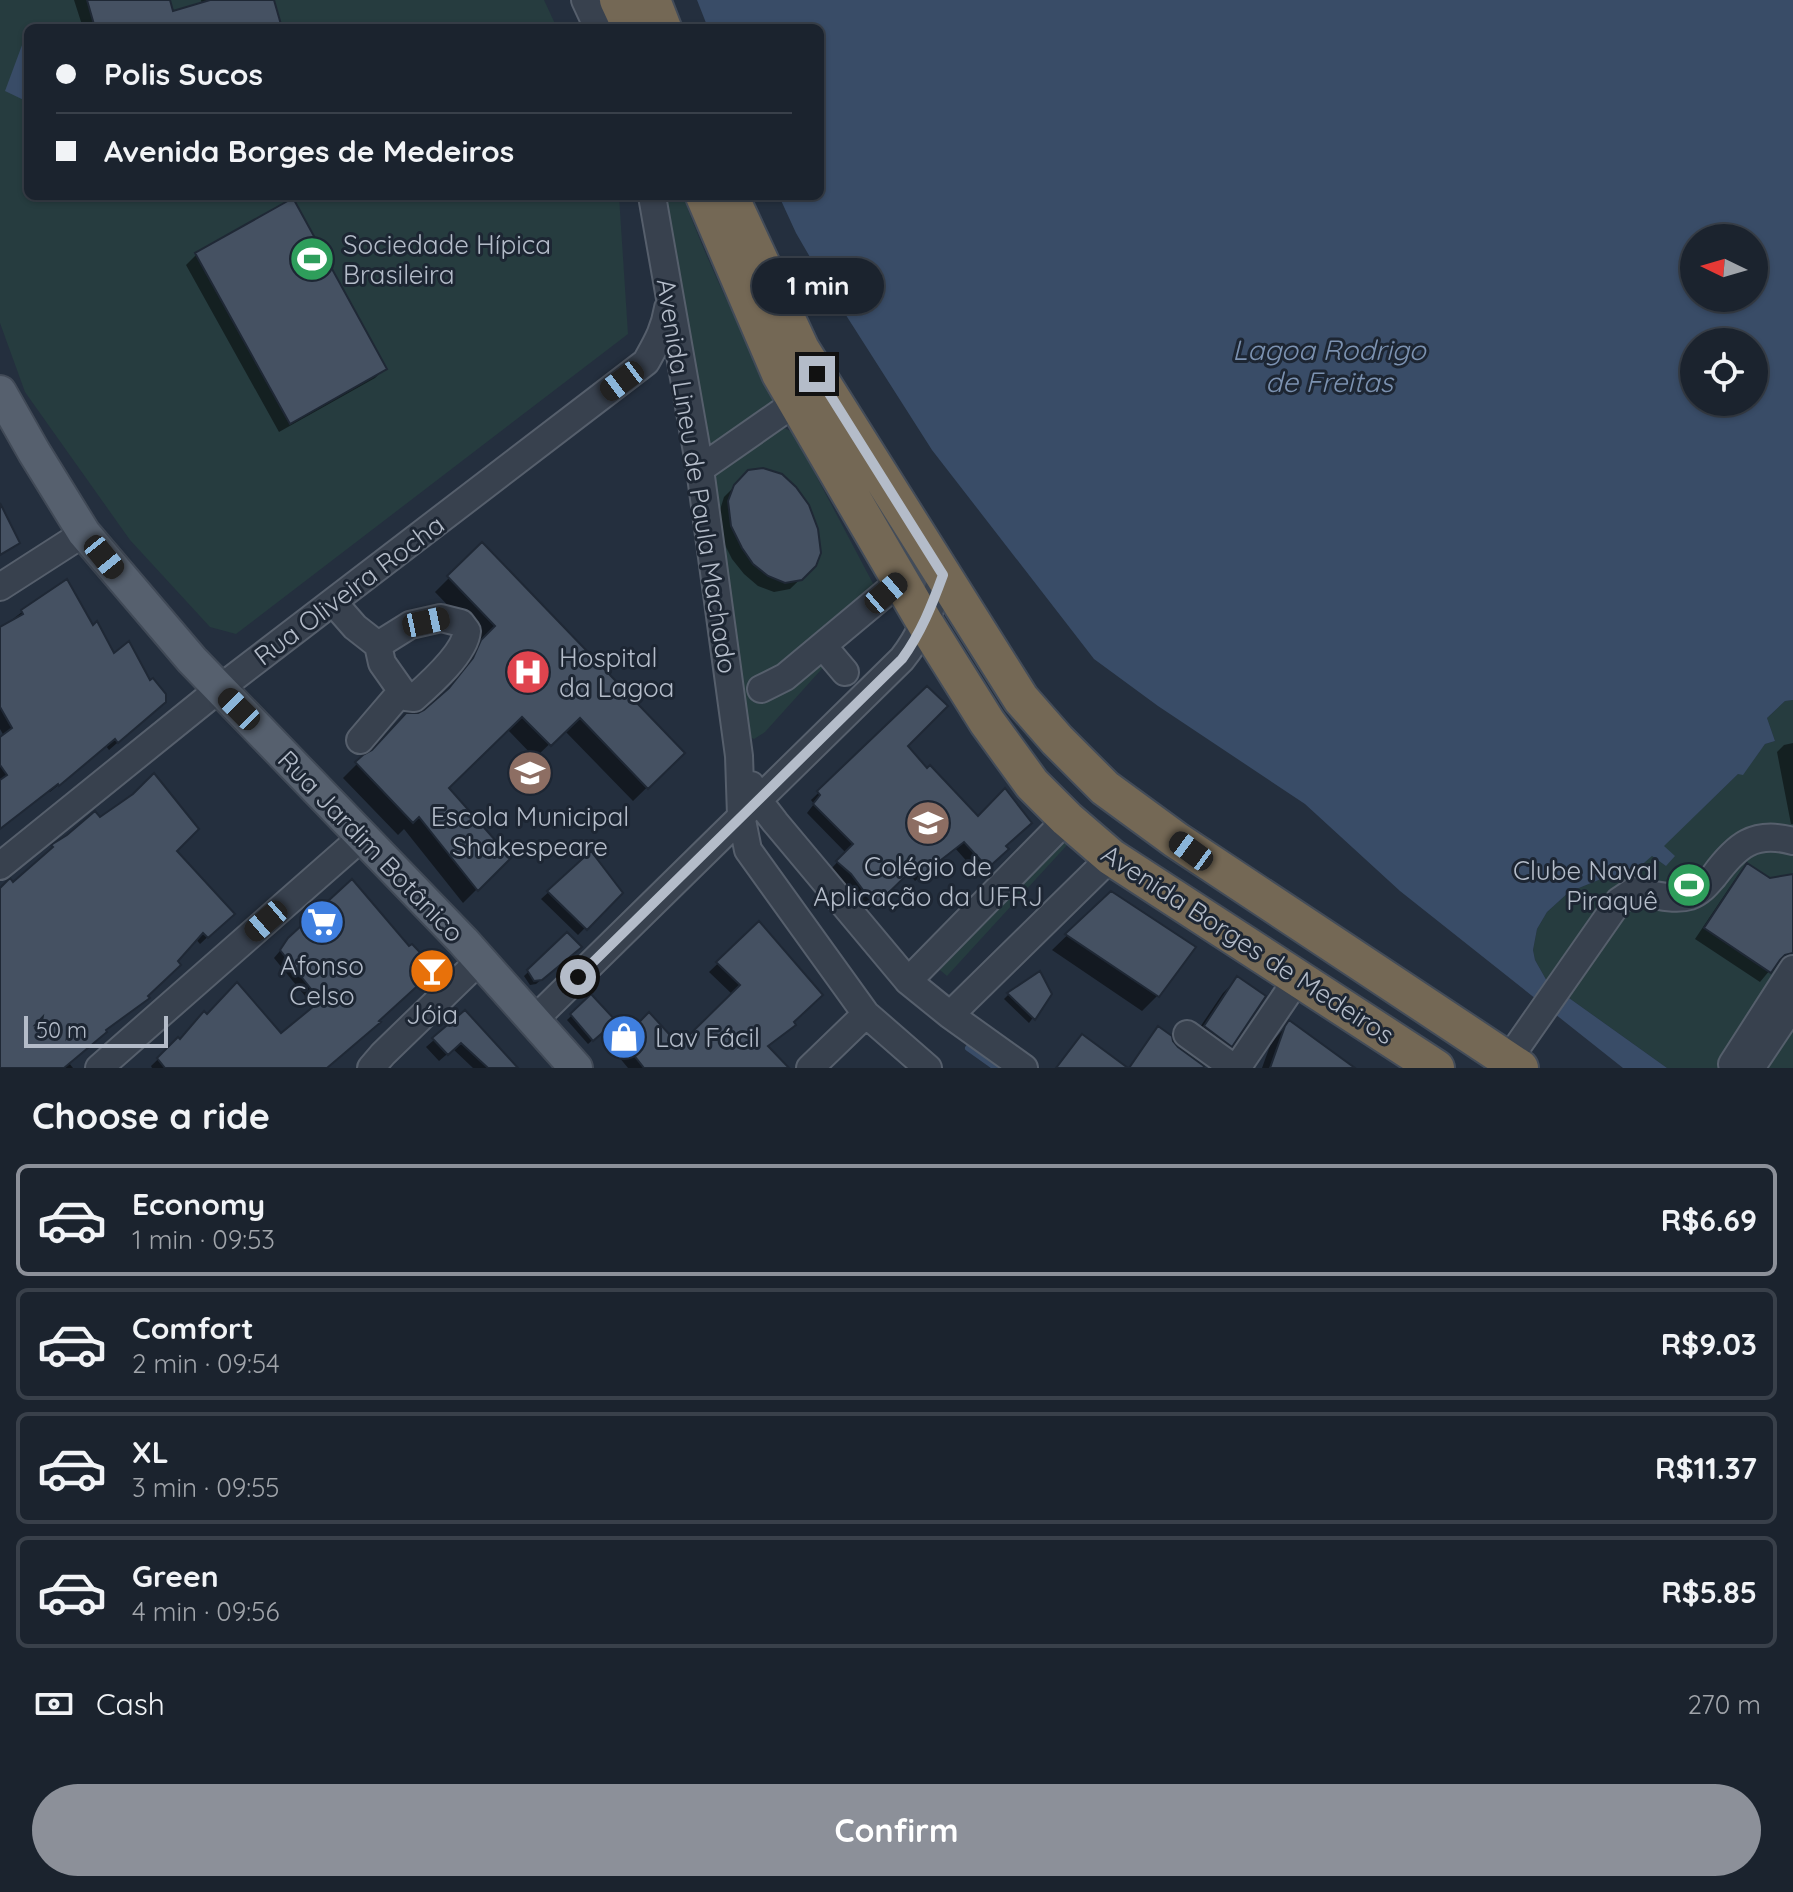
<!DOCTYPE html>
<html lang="en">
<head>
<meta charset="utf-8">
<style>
	:root { --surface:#1b232e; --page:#282f3a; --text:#f1f3f6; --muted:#a0a4aa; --line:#39404a; --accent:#8c9099 }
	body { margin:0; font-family:Quicksand,sans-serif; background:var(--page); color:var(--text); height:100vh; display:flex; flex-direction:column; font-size:30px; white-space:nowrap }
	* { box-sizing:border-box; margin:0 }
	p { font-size:26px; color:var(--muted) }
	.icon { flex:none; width:44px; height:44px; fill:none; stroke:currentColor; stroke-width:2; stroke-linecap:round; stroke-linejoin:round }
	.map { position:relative; height:1068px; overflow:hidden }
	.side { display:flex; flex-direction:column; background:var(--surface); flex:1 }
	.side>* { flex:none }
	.hud { position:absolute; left:24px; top:24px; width:800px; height:176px; border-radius:12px; box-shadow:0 2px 6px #0004,0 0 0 2px var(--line); display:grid; align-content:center; height:176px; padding:0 32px; background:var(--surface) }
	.needle { width:52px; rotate:275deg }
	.buttons { position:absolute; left:1680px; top:224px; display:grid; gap:16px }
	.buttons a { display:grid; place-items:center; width:88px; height:88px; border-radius:50%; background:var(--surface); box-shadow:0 2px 6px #0004,0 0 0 2px var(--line); font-size:40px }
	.scale { position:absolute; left:24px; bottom:20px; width:144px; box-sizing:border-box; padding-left:8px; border:4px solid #b4bcc9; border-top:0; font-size:22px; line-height:28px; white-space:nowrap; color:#b4bcc9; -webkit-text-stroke:6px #1d2633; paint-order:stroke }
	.end { position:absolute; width:36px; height:36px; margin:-18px; border:10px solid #b4bcc9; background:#111; box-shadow:0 0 0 4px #111 }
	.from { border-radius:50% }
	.bubble { position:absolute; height:56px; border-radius:28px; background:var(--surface); box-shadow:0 2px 6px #0004,0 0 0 2px var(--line); font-size:26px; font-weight:700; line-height:56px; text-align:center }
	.car { position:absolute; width:24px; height:48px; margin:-24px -12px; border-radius:10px; box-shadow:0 0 6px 2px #0007; background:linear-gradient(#222 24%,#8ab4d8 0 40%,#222 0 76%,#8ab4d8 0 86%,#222 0) }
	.hud b { display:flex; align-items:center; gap:28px; height:76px; font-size:30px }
	.hud b+b { border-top:2px solid var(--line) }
	.hud i { width:20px; height:20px; background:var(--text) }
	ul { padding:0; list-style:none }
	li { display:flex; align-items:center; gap:24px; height:112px; margin:0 16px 12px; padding:0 16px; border:4px solid var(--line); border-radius:12px }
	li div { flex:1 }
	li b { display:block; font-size:30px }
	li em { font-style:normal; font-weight:700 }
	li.active { border-color:var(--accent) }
	li>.icon { width:72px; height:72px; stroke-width:1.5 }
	h2 { padding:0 32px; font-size:36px; line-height:96px }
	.pay { display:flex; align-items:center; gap:20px; height:88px; padding:0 32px; font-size:30px }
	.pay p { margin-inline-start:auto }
	.button { display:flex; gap:16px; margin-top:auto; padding:16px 32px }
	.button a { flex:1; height:92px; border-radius:48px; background:var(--accent); color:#fff; font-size:32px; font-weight:700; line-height:92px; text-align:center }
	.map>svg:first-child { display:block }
	.green { fill:#263c3f }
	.water { fill:#394c67; fill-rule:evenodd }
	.shadow { fill:#0007 }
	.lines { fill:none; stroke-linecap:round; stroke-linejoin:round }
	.stream { stroke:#394c67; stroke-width:6 }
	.building { fill:#455162; stroke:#1f2835; stroke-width:2 }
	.minor-casing { stroke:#565f6c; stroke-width:30 }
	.major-casing { stroke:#414a57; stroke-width:36 }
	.highway-casing { stroke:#434c59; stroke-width:40 }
	.minor { stroke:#38414e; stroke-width:26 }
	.major { stroke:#56606e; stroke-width:32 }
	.highway { stroke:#746855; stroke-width:36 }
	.route { stroke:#b4bcc9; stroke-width:10 }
	.labels { text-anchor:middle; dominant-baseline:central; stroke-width:6; stroke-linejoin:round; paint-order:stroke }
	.poi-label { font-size:26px; fill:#b4bcc9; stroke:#1d2633 }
	.street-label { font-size:26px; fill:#b4bcc9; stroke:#1d2633 }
	.water-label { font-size:28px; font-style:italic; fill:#7c92b1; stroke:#1d2633 }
</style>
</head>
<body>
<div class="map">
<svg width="1793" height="1068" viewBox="0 0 1793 1068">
	<rect width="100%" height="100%" fill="#242f3e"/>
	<path class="green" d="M 0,0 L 544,0 L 557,28 L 28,28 L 28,196 L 619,196 L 628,334 L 236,634 L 210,627 L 130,540 L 25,392 L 0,323 Z
		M 661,196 L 683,196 C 704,254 730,308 757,363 C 763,375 776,390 775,402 L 709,447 Z
		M 777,428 L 784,428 L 793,432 L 878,593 L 874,611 L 765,732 L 754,739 L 746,735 L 709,473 Z
		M 1793,700 L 1793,1068 L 1667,1068 L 1548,983 L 1535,960 L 1533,950 L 1537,929 L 1547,912 L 1569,892 L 1601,879 L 1629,875 L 1652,856 L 1666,866 L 1663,846 L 1738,774 L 1743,774 L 1765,744 L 1775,741 L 1767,718 L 1785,701 Z
		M 1057,829 L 1069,843 L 947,976 L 928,960 Z"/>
	<path class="water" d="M 697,0 L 1793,0 L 1793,700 L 1785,701 L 1767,718 L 1775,741 L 1765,744 L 1743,775 L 1738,774 L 1664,846 L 1675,856 L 1666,866 L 1652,856 L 1629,876 L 1625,875 L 1601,879 L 1569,892 L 1547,912 L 1537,929 L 1533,950 L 1535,960 L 1548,983 L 1667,1068 L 1623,1068 L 1400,891 L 1305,804 L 1158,706 L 1094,659 L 932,450 L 821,276 L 796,233 L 779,196 L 820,196 L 820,28 L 708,28 ZM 1694,238 L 1754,238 L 1754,298 L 1694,298 ZM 1694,342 L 1754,342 L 1754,402 L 1694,402 Z
		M 28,29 L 28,102 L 5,91 Z"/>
	<path class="shadow" d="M 74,0 L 168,0 L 171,13 L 202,5 L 201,0 L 272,0 L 279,28 L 83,28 Z
		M 196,255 L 385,368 L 375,378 L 279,432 L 186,265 Z
		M 749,472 L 815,565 L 790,589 L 774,592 L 758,586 L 744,574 L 732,559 L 721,537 L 719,513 L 724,497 Z
		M 482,545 L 682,753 L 633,801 L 564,730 L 535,758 L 507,729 L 446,788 L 508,858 L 463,903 L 404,829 L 398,835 L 343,778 L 364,757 L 439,699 L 460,674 L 468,657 L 483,642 L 435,592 Z
		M 66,582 L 92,628 L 113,656 L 150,683 L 155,710 L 109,750 L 106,746 L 50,792 L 49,791 L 0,829 L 0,740 L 4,736 L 0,729 L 0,629 L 22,612 Z
		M 927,689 L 905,746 L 927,771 L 978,819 L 1006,849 L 979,875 L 955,848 L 915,881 L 907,872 L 866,912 L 844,882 L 830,870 L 846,853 L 807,813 L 814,804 L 811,800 Z
		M 1793,743 L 1793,824 L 1791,824 L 1777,752 L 1784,745 Z
		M 100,820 L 174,851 L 232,914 L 200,944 L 195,938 L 104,1031 L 69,1063 L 73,1068 L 0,1068 L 0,890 L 13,885 L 53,847 Z
		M 591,854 L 620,892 L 578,935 L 541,899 Z
		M 1747,865 L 1770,881 L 1793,876 L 1793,950 L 1781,963 L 1775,964 L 1760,982 L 1695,939 L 1738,875 Z
		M 352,881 L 325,1068 L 152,1068 L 151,1066 L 178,1040 L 281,1036 L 314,1007 L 274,958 L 290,939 Z
		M 1111,893 L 1193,947 L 1157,996 L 1142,1011 L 1052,950 Z
		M 759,924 L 766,1047 L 775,1068 L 628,1068 L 614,1051 L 649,1015 L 679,1047 L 733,995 L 709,972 Z
		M 567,935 L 575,951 L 536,984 L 530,985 L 524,976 Z
		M 1238,978 L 1230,1046 L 1216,1060 L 1190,1042 L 1223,993 Z
		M 1009,994 L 1050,994 L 1029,1023 L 1004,999 Z
		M 591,997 L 614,1021 L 588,1044 L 567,1020 Z
		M 465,1013 L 515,1068 L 473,1068 L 453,1049 L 439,1061 L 426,1047 Z
		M 1289,1023 L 1351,1068 L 1262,1068 L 1271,1043 Z"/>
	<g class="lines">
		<path class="stream" d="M 968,1048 L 996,1068"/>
	</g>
	<path class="building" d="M 87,0 L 170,0 L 173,11 L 210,0 L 274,0 L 282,28 L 95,28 Z
		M 293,198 L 387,369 L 290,424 L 195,253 Z
		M 763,468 L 782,474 L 796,487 L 809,505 L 818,529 L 821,553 L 816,566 L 802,580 L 785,583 L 768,576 L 753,564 L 742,548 L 731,526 L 728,501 L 734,485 L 748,470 Z
		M 0,503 L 20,543 L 0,555 Z
		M 482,542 L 685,753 L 648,789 L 580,718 L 551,746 L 522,717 L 449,788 L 511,858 L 478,891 L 419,817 L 413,823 L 355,762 L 363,755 L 372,750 L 406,713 L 418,713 L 424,710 L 449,688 L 473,658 L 481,640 L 495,626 L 447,576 Z
		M 67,579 L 93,625 L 97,621 L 114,653 L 129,641 L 150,680 L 153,678 L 166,694 L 166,702 L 118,743 L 115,739 L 59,786 L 58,784 L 0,829 L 0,780 L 7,775 L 0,765 L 0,737 L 12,728 L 0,707 L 0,627 L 23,614 L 21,610 Z
		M 927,686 L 948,706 L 908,746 L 927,768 L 930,765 L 978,816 L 1005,788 L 1032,823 L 1006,846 L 1009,849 L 988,868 L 964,842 L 923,874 L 916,866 L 875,906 L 851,874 L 836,861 L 853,844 L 813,804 L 820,795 L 817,791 Z
		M 154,773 L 199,829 L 177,851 L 235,914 L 208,938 L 203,933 L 178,961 L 181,965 L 148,996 L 150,998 L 106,1030 L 107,1032 L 64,1068 L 0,1068 L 0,888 L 10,878 L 13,882 L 53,847 L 51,845 L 67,835 L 95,811 L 100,817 L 133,794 Z
		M 591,851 L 623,893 L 587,930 L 547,891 Z
		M 1747,863 L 1770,878 L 1793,874 L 1793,953 L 1785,955 L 1780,960 L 1771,973 L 1704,928 Z
		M 352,879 L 409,946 L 412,944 L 436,969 L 379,1021 L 381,1022 L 327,1068 L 165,1068 L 157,1058 L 178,1037 L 180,1039 L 204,1011 L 207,1014 L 237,982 L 281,1033 L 319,1002 L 318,1001 L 319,999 L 280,950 L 288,938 Z
		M 1111,891 L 1196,947 L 1159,997 L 1065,934 Z
		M 759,921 L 823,995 L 794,1022 L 796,1025 L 768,1046 L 789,1068 L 644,1068 L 622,1040 L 649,1012 L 679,1045 L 740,985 L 716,962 Z
		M 567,932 L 582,947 L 542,980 L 534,981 L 527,970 Z
		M 1040,971 L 1052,994 L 1035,1020 L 1007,993 Z
		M 1237,976 L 1266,996 L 1232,1047 L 1204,1026 Z
		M 591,994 L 616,1021 L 593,1041 L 570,1014 Z
		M 465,1010 L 518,1068 L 488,1068 L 461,1043 L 448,1055 L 432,1038 Z
		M 1289,1020 L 1355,1068 L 1270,1068 L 1285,1026 Z
		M 1158,1026 L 1172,1036 L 1173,1041 L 1178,1047 L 1204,1066 L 1203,1068 L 1129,1068 Z
		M 1082,1034 L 1128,1068 L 1056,1068 Z"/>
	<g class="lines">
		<g class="minor-casing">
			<path id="minor" d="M 585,0 L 598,28
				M 652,196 L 700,469 L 739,756 L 741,815 L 748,850 L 866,1014 L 928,1068
				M 700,469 L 796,402
				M 0,587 L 84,533
				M 334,603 L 355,627 L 378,645 L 382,663 L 406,697 L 414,698 C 431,683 465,653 467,631 L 461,623 L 441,618 L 410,625 L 378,645
				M 823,646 L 845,672
				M 761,689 L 785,677 L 900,581
				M 360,740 L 401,692
				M 751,785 L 758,800 L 775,822 L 908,981 L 950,1015 L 1024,1068
				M 0,866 L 219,689 L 646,362 C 657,342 664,331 668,308
				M 908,981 L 1067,819
				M 950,1015 L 1111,857
				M 533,1021 L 902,659 C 922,634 932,605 943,575
				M 1187,1034 L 1234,1068
				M 1508,1060 L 1619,901 L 1634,891 C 1651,894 1674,901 1690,896 C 1701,892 1707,884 1714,876 C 1736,846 1754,830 1793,841
				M 99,1068 L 362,837
				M 371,1068 L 383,1054 L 480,960
				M 810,1068 L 866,1014
				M 1237,1068 L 1298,978
				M 1733,1068 L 1732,1064 L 1793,969
				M 1751,1068 L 1793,1005"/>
		</g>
		<g class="major-casing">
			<path id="major" d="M 0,392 L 34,452 L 84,533 L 192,660 L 463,941 L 576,1068"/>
		</g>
		<g class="highway-casing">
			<path id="highway" d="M 618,0 L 631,28
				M 652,0 L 663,28
				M 704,196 L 780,374 L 925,623 L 987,722 L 1032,784 L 1067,819 L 1111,857 L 1436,1068
				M 730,196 L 801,349 L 1021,699 L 1057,740 L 1105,788 L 1176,840 L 1520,1068"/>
		</g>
		<use href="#minor" class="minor"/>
		<use href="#major" class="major"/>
		<use href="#highway" class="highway"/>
	</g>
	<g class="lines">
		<path class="route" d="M 578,977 L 902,659 C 921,633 932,605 943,575 L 817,374"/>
	</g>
	<defs>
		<g id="stadium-disc" transform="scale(2.3)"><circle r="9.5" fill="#2e9e5b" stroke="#1d2633"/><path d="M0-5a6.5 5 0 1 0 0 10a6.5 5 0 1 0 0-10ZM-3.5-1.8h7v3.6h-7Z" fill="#fff"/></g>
		<g id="hospital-disc" transform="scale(2.3)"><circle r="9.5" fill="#e0444e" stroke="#1d2633"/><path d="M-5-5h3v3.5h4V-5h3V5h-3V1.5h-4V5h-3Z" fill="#fff"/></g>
		<g id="school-disc" transform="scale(2.3)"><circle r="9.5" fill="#8d6e63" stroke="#1d2633"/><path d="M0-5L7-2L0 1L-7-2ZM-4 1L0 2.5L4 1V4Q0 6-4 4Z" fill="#fff"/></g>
		<g id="supermarket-disc" transform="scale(2.3)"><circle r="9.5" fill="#3f7fe0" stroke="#1d2633"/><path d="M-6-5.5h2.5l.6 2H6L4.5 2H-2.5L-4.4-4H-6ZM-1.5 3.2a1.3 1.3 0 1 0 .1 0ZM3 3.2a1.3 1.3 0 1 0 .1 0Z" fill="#fff"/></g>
		<g id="bar-disc" transform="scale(2.3)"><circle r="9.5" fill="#e8710a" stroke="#1d2633"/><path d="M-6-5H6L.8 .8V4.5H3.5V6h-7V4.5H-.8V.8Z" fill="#fff"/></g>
		<g id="shop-disc" transform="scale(2.3)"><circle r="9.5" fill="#3f7fe0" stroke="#1d2633"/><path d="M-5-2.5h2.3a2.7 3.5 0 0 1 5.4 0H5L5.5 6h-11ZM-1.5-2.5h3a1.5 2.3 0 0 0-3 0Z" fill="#fff"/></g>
	</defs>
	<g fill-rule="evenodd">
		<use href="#stadium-disc" x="312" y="259"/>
		<use href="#hospital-disc" x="528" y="672"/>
		<use href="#school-disc" x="530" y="773"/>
		<use href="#school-disc" x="928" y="823"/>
		<use href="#stadium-disc" x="1689" y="885"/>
		<use href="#supermarket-disc" x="322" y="922"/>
		<use href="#bar-disc" x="432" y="971"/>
		<use href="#shop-disc" x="624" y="1037"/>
	</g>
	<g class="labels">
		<g class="poi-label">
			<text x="343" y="244" text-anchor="start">Sociedade Hípica<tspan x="343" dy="30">Brasileira</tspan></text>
			<text x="559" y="657" text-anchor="start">Hospital<tspan x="559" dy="30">da Lagoa</tspan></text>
			<text x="530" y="816">Escola Municipal<tspan x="530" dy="30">Shakespeare</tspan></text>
			<text x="928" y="866">Colégio de<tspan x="928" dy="30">Aplicação da UFRJ</tspan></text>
			<text x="1658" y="870" text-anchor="end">Clube Naval<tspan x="1658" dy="30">Piraquê</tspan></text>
			<text x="322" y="965">Afonso<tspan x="322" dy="30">Celso</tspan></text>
			<text x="432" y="1014">Jóia</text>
			<text x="655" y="1037" text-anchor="start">Lav Fácil</text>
		</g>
		<g class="street-label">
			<text transform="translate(697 476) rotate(81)">Avenida Lineu de Paula Machado</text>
			<text transform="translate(349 590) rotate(-37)">Rua Oliveira Rocha</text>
			<text transform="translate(371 846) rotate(46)">Rua Jardim Botânico</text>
			<text transform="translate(1248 944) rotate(33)">Avenida Borges de Medeiros</text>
		</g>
		<g class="water-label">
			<text x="1329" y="349">Lagoa Rodrigo<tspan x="1329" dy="32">de Freitas</tspan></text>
		</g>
	</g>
</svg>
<div class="buttons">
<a><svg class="needle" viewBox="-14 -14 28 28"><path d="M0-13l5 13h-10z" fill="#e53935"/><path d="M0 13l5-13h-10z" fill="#a0a4aa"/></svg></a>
<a><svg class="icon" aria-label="locate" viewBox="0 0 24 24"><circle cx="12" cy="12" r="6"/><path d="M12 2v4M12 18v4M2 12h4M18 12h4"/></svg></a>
</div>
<div class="scale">50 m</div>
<i class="end from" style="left:578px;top:977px"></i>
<i class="end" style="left:817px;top:374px"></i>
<div class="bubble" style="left:752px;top:258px;width:132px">1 min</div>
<i class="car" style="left:622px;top:381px;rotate:233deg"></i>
<i class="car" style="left:104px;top:557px;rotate:141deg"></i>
<i class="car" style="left:886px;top:593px;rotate:49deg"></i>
<i class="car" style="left:426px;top:622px;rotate:78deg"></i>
<i class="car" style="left:239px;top:709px;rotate:315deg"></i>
<i class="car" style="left:1191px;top:851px;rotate:306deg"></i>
<i class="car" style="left:266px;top:921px;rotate:229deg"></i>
<div class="hud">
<b><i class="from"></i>Polis Sucos</b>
<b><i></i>Avenida Borges de Medeiros</b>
</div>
</div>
<section class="side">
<h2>Choose a ride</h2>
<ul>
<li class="active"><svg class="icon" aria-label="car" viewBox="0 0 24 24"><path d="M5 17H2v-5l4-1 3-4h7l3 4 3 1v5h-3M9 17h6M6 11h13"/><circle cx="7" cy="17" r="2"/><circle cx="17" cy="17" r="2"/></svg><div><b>Economy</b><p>1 min · 09:53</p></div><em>R$6.69</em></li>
<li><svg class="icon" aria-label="car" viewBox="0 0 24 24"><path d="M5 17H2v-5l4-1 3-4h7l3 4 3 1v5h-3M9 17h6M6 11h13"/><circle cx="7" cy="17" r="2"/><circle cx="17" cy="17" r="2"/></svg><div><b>Comfort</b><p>2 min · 09:54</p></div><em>R$9.03</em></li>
<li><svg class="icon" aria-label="car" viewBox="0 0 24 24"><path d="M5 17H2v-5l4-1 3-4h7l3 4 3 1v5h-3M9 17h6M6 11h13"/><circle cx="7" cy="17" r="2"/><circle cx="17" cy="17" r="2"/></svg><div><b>XL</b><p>3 min · 09:55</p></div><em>R$11.37</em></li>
<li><svg class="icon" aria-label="car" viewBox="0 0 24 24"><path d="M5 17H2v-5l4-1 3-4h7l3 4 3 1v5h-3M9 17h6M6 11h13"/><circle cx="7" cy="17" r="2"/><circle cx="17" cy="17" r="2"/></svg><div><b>Green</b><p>4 min · 09:56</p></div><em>R$5.85</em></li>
</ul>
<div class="pay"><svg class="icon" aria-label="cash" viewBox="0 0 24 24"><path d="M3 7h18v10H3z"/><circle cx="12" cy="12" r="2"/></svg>Cash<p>270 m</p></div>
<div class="button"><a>Confirm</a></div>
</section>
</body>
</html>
